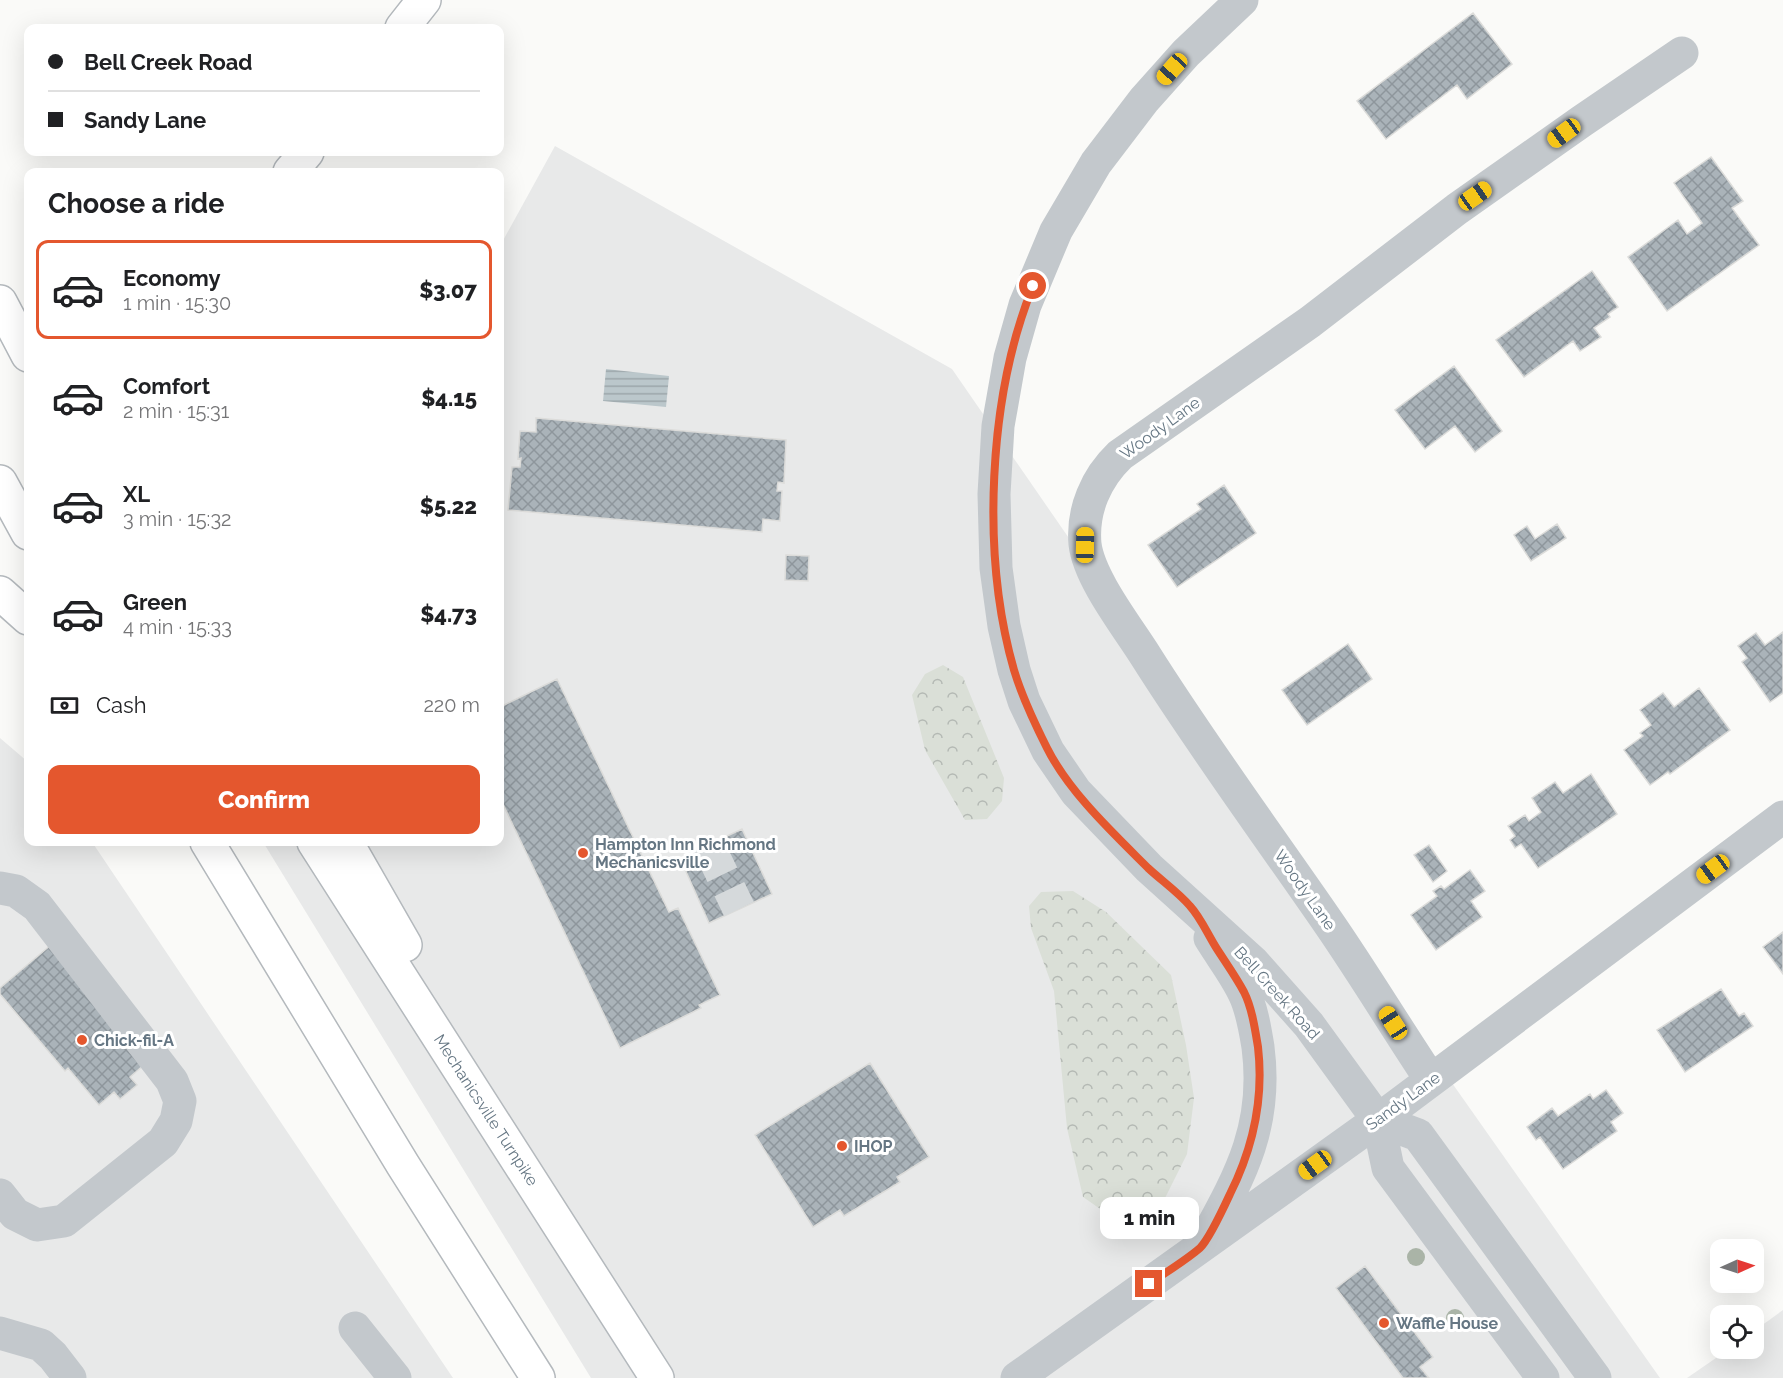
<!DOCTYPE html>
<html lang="en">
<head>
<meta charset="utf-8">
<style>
	:root { --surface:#fff; --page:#f2f2f2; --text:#202124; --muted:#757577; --line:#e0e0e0; --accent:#e4572e }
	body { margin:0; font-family:Raleway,sans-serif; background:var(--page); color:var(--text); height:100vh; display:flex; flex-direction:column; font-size:22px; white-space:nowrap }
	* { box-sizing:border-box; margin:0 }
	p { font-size:20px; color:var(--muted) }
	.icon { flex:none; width:33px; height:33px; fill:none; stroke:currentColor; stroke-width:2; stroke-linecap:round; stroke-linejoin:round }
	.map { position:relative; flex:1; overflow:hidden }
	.panel { position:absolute; left:24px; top:168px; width:480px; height:678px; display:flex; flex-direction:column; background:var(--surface); border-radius:12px; box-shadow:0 6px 24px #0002 }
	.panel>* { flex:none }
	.hud { position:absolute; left:24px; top:24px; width:480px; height:132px; border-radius:12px; box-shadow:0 6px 24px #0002; display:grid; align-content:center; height:132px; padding:0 24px; background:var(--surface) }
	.needle { width:39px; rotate:87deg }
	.tools { position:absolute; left:1710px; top:1239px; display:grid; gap:12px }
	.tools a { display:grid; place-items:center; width:54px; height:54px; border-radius:12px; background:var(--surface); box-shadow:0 6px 24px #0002; font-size:30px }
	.end { position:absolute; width:27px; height:27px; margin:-14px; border:8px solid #e4572e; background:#fff; box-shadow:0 0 0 3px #fff }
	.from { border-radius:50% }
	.bubble { position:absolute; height:42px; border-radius:12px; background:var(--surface); box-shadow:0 6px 24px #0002; font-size:20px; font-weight:800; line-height:42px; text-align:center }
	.car { position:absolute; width:18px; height:36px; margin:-18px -9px; border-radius:8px; box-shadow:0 0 4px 2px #0007; background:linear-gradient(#f5c518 24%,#345 0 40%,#f5c518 0 76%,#345 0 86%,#f5c518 0) }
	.hud b { display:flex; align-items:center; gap:21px; height:57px; font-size:22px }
	.hud b+b { border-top:2px solid var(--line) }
	.hud i { width:15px; height:15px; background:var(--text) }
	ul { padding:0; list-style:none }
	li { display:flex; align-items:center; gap:18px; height:99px; margin:0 12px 9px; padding:0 12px; border:3px solid transparent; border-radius:12px }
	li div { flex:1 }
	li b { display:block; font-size:22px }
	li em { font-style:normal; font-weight:800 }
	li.selected { border-color:var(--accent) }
	li>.icon { width:54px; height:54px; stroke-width:1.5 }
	h2 { padding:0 24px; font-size:27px; line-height:72px }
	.pay { display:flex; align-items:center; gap:15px; height:66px; padding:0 24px; font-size:22px }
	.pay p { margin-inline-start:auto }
	.cta { display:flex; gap:12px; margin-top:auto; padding:12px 24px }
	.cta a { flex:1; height:69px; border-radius:12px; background:var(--accent); color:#fff; font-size:24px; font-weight:800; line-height:69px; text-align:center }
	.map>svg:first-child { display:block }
	.built { fill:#e8e9e9 }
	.forest { fill:url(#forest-crowns) }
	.water { fill:url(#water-rules) }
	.building { fill:url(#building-cross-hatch); stroke:#dcdcda; stroke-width:1.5 }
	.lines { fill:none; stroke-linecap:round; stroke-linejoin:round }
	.minor-tunnel { stroke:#d5d9db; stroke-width:33; stroke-dasharray:33 16; stroke-linecap:butt }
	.highway-casing { stroke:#b4b9bd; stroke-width:36 }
	.minor { stroke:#c3c8cc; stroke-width:33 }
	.highway { stroke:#fff; stroke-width:33 }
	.tree { fill:#aab4a7 }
	.route { stroke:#e4572e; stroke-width:8 }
	.poi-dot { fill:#e4572e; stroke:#fff; stroke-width:2 }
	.labels { text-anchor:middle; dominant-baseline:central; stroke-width:6; stroke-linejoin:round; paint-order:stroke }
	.street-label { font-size:16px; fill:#657683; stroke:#fff }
	.poi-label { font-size:16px; font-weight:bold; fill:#657683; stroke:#fff; text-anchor:start }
</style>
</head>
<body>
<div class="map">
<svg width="1783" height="1378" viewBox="0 0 1783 1378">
	<defs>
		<pattern id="forest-crowns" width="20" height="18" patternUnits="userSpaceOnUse" patternTransform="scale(1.5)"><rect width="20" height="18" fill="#dadfd7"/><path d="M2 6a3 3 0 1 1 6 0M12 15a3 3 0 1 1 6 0" fill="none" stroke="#b4b9b4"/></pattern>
		<pattern id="water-rules" width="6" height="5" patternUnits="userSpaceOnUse" patternTransform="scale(1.5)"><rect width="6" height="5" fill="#bbc7cb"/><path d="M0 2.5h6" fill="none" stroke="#9ca6aa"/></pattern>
		<pattern id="building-cross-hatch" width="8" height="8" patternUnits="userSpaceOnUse" patternTransform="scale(1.5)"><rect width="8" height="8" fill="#aab3b9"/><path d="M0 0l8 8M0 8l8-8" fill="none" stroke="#8e969c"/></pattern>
	</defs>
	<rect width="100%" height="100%" fill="#fafaf8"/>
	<path class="built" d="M 555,146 L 952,369 L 1120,612 L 1660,1378 L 591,1378 L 263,842 L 500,842 L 500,246 Z
		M 0,738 L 28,762 L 28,842 L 92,842 L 453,1378 L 0,1378 Z
		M 1783,1310 L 1783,1378 L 1687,1378 L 1729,1349 L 1754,1348 L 1754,1331 Z"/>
	<path class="forest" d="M 943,665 L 963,677 L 1004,778 L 1002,801 L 987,819 L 965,820 L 925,750 L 912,695 L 925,674 Z
		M 1073,891 L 1106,912 L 1171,975 L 1186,1045 L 1194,1098 L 1187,1154 L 1163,1202 L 1119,1222 L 1083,1197 L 1067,1128 L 1054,991 L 1031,928 L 1029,906 L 1041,892 Z"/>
	<path class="water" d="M 606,369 L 669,376 L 666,407 L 603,401 Z"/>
	<path class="building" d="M 1473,13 L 1512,64 L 1467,99 L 1457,85 L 1386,139 L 1357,101 Z
		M 1711,157 L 1743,201 L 1732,208 L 1759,245 L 1667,311 L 1628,257 L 1678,220 L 1687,234 L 1702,223 L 1674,183 Z
		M 1592,271 L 1618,307 L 1608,314 L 1610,317 L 1594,328 L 1601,337 L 1580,351 L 1573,341 L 1524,377 L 1496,340 Z
		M 1454,366 L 1502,431 L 1475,452 L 1455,426 L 1425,449 L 1395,410 Z
		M 536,418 L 786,440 L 784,483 L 778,482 L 777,491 L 782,491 L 780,521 L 763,519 L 762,532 L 508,510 L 512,467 L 520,467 L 521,458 L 518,459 L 520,431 L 536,432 Z
		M 1224,485 L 1256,533 L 1177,587 L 1148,545 L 1201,509 L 1197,504 Z
		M 1557,524 L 1566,538 L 1531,561 L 1514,535 L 1527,526 L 1535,539 Z
		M 786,555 L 809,556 L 808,581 L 785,580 Z
		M 1783,632 L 1783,693 L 1770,702 L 1742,662 L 1747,658 L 1738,646 L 1756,633 L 1765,645 Z
		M 1348,644 L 1372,679 L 1307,725 L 1282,690 Z
		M 557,679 L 669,912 L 678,908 L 720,995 L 699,1005 L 701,1008 L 620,1048 L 500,798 L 500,707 Z
		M 1699,688 L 1730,730 L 1670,774 L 1668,772 L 1650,785 L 1624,750 L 1643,736 L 1640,733 L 1651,725 L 1640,710 L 1663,693 L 1674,707 Z
		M 1591,774 L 1617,814 L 1538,868 L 1521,844 L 1515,848 L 1510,840 L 1515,836 L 1508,826 L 1525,815 L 1529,821 L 1541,812 L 1532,798 L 1555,782 L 1563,793 Z
		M 742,829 L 772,894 L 709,923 L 680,858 Z
		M 1429,845 L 1447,871 L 1433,882 L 1414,855 Z
		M 1470,870 L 1485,891 L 1471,901 L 1482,917 L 1436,950 L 1411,915 L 1437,896 L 1433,891 L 1441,886 L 1444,889 Z
		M 1783,932 L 1783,974 L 1763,947 Z
		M 52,944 L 145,1064 L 130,1077 L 137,1085 L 120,1099 L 114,1092 L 99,1105 L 68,1068 L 65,1071 L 0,994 L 0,988 Z
		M 1721,989 L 1739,1016 L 1744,1013 L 1753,1026 L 1685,1072 L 1657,1030 Z
		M 870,1063 L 929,1157 L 897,1177 L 900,1182 L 844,1216 L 840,1210 L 813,1227 L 755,1135 Z
		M 1606,1090 L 1623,1113 L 1611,1122 L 1617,1131 L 1563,1169 L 1540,1137 L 1536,1140 L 1527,1127 L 1552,1108 L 1558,1116 L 1590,1094 L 1593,1099 Z
		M 1365,1266 L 1433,1357 L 1420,1367 L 1429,1378 L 1403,1378 L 1336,1288 Z"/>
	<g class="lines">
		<path class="minor-tunnel" d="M 708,845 L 739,909"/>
		<g class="highway-casing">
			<path id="highway" d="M 402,28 L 424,0
				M 290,172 L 307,152
				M 0,302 L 28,355
				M 0,482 L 28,533
				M 0,593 L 28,618
				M 207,842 L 403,1165 L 538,1378
				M 314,842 L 657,1378
				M 346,842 L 405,945"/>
		</g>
		<path class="minor" d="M 1242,0 L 1186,53 L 1144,100 L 1096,163 L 1056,231 L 1025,305 L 1010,358 L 998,426 L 994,494 L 996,568 L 1004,626 L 1014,670 L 1024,701 L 1048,751 L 1076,792 L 1149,868 L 1253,962 L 1309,1025 L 1378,1120 L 1388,1168 L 1543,1378
			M 0,888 L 16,891 L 37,906 L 172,1081 L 180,1101 L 176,1121 L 163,1142 L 64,1221 L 37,1225 L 15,1214 L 0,1195
			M 1431,1080 C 1397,1029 1365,976 1330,925 C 1268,835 1203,747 1145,655 C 1126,625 1089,578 1085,544 C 1082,510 1096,478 1120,455 L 1310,322 L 1457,209 L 1582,121 L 1682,53
			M 1378,1120 L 1418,1135 L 1595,1378
			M 1206,1238 C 1242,1173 1268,1124 1258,1047 C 1255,1029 1252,1009 1244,993 C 1235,974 1221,956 1210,938
			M 355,1328 L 395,1378
			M 0,1333 L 41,1345 L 53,1356 L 70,1378
			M 1017,1378 L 1378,1120 L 1783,817"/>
		<use href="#highway" class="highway"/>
	</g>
	<g class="tree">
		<circle cx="1416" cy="1257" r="9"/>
		<circle cx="1455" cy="1318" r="9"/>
	</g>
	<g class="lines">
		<path class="route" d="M 1033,286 C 988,397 981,555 1014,670 C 1022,697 1034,722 1047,748 C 1069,792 1113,833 1148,868 C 1162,881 1178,892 1190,906 C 1201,918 1208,935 1217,949 C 1226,963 1236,977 1244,992 C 1252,1008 1255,1029 1258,1047 C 1264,1099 1254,1146 1230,1194 C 1224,1207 1209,1239 1200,1248 C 1185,1261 1166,1272 1149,1284"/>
	</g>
	<g class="poi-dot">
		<circle cx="583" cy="853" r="6"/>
		<circle cx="82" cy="1040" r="6"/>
		<circle cx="842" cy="1146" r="6"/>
		<circle cx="1384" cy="1323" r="6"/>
	</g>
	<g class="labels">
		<g class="street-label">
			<text transform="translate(1160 428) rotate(-36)">Woody Lane</text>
			<text transform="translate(1305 890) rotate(55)">Woody Lane</text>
			<text transform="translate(1277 993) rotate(48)">Bell Creek Road</text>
			<text transform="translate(1403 1101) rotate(-36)">Sandy Lane</text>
			<text transform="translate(486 1110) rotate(57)">Mechanicsville Turnpike</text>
		</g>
		<g class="poi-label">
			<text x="595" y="844">Hampton Inn Richmond<tspan x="595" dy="18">Mechanicsville</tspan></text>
			<text x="94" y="1040">Chick-fil-A</text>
			<text x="854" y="1146">IHOP</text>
			<text x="1396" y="1323">Waffle House</text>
		</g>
	</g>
</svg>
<div class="tools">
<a><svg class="needle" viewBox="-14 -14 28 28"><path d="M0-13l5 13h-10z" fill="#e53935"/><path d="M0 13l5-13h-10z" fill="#757577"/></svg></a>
<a><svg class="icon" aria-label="locate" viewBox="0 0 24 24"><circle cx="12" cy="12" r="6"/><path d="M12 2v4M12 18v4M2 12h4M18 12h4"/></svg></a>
</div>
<i class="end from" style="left:1033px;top:286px"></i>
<i class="end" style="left:1149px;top:1284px"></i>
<div class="bubble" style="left:1100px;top:1197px;width:99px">1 min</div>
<i class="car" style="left:1172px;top:69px;rotate:222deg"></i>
<i class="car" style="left:1564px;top:133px;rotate:234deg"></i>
<i class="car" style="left:1475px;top:196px;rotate:55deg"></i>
<i class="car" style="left:1085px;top:545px;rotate:1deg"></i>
<i class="car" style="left:1713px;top:869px;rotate:234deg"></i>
<i class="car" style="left:1393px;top:1023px;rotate:327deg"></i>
<i class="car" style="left:1315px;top:1165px;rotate:234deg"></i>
<div class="hud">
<b><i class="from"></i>Bell Creek Road</b>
<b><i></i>Sandy Lane</b>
</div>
<section class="panel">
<h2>Choose a ride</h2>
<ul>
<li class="selected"><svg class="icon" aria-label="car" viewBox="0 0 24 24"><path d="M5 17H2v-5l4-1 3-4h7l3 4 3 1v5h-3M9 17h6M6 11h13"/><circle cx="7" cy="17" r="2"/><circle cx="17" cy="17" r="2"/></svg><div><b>Economy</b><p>1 min · 15:30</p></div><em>$3.07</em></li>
<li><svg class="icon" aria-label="car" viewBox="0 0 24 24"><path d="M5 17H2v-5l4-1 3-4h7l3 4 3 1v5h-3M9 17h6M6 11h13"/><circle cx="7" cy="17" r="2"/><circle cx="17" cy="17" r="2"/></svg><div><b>Comfort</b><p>2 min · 15:31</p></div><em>$4.15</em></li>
<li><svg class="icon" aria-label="car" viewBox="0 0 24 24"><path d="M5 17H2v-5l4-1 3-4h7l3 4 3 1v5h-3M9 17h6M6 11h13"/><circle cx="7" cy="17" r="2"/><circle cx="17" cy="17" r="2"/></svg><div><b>XL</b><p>3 min · 15:32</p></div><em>$5.22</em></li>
<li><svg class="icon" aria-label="car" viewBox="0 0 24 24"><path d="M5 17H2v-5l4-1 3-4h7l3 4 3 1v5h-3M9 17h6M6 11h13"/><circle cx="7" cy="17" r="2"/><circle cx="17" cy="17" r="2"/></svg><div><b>Green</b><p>4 min · 15:33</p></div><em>$4.73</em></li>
</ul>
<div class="pay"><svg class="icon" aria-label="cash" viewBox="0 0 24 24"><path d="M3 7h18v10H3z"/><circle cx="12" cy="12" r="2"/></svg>Cash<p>220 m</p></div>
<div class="cta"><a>Confirm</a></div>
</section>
</div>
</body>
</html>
